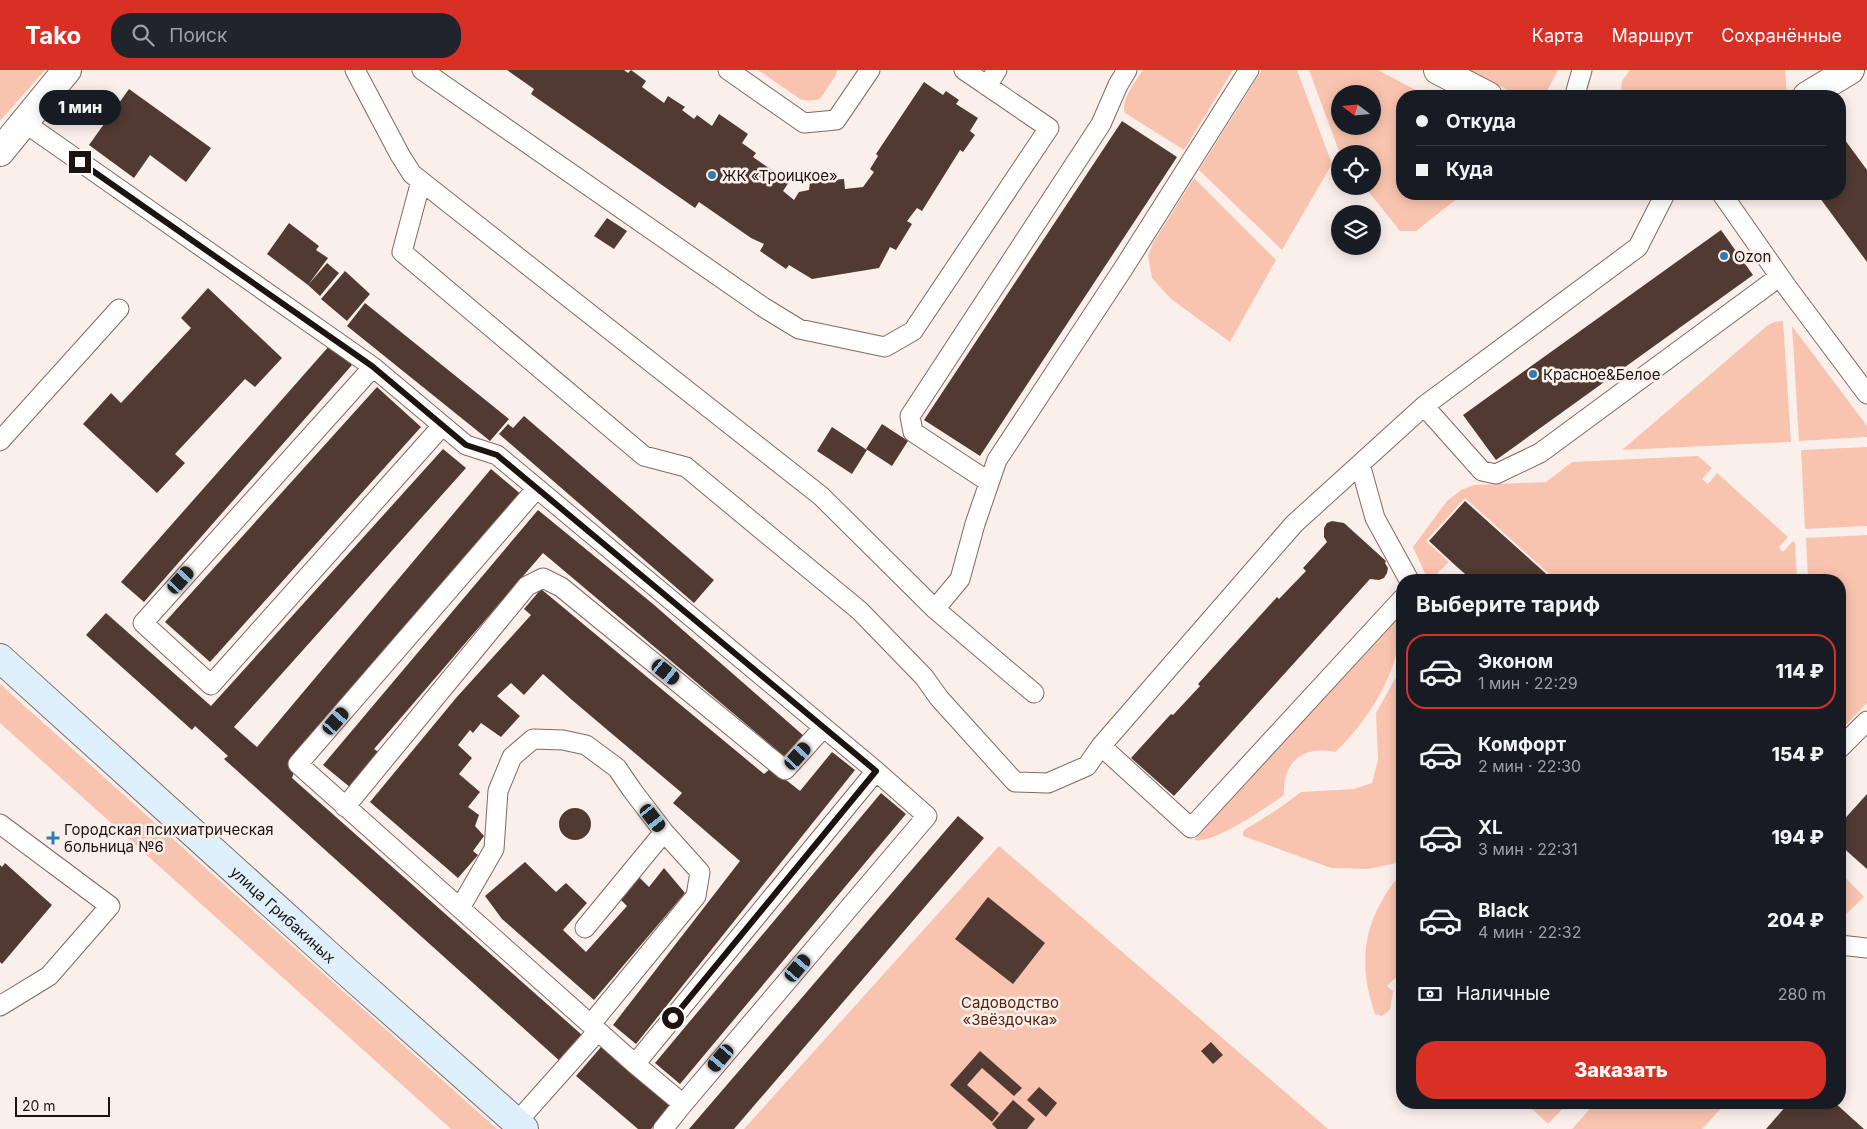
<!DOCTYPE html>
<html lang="ru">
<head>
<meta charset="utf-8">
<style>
	:root { --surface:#171b24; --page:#20242c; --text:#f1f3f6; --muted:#9ea1a6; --line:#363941; --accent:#d93025 }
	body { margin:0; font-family:Inter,sans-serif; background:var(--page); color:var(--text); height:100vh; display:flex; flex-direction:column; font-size:19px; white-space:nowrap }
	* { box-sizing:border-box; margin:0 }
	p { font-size:16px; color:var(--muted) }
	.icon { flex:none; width:28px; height:28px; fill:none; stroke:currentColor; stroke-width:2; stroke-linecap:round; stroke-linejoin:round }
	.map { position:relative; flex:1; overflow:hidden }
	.panel { position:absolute; left:1396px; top:504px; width:450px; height:535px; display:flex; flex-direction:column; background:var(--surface); border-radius:20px; box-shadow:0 2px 12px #0003 }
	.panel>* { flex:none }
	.hud { position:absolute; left:1396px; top:20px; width:450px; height:110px; border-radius:20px; box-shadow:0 2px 12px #0003; display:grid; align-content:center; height:110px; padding:0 20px; background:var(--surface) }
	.needle { width:32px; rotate:286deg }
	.controls { position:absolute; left:1331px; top:15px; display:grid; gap:10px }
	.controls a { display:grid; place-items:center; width:50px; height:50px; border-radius:50%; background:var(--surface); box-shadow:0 2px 12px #0003; font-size:25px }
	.scale { position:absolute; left:15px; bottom:12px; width:95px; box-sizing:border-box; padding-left:5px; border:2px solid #1d130f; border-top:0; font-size:14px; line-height:18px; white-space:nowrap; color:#1d130f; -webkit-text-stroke:4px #fbefeb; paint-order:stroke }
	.end { position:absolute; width:22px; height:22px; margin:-11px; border:6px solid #1d130f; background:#fff; box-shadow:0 0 0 2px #fff }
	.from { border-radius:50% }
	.bubble { position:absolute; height:35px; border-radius:18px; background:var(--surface); box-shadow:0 2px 12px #0003; font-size:16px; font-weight:800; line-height:35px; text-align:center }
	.car { position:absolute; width:15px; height:30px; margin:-15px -8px; border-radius:6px; box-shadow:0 0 4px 1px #0007; background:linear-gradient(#222 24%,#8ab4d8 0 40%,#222 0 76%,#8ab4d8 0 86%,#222 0) }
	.hud b { display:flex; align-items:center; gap:18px; height:48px; font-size:19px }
	.hud b+b { border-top:1px solid var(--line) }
	.hud i { width:12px; height:12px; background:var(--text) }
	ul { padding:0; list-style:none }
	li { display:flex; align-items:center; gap:15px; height:75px; margin:0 10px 8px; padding:0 10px; border:2px solid transparent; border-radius:20px }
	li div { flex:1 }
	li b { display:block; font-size:19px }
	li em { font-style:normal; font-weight:800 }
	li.active { border-color:var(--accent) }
	li>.icon { width:45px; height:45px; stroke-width:1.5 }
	h2 { padding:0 20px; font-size:22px; line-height:60px }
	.pay { display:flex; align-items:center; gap:12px; height:55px; padding:0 20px; font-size:19px }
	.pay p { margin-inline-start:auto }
	.cta { display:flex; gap:10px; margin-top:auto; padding:10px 20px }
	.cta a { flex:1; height:58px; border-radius:20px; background:var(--accent); color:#fff; font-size:20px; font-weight:800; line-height:58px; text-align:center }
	header { display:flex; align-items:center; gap:30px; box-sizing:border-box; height:70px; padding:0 25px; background:var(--accent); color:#fff }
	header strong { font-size:24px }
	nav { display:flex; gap:28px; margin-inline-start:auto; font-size:18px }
	.search { width:350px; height:45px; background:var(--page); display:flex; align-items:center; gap:12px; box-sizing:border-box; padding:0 18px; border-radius:20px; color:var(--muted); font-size:19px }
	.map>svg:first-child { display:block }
	.green { fill:#f9c4af; fill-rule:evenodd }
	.building { fill:#513a31 }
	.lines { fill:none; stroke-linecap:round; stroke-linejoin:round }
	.lane-casing { stroke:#82695f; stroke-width:21 }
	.street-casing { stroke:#82695f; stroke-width:30 }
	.secondary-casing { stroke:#82695f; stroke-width:30 }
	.lane { stroke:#fff; stroke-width:19 }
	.street { stroke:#fff; stroke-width:28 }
	.secondary { stroke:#def0fc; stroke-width:28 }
	.route { stroke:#1d130f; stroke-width:6 }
	.poi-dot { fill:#2e7daf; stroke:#fbefeb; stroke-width:2 }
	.labels { text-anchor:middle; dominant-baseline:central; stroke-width:5; stroke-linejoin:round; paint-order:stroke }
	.poi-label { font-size:15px; fill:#1d130f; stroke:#fbefeb; text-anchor:start }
	.street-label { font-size:15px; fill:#1d130f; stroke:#fbefeb }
	.park-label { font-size:15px; fill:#57220a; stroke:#fbefeb }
</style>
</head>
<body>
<header>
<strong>Tako</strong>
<div class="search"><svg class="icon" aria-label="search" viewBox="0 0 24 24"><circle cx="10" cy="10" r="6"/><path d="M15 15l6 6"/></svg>Поиск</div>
<nav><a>Карта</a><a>Маршрут</a><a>Сохранённые</a></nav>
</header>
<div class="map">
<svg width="1867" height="1059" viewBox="0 0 1867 1059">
	<rect width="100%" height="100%" fill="#fbefeb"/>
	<path class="green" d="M 0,0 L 45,0 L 0,51 Z
		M 758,0 L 837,0 L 836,5 L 820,29 L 809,31 L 800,29 Z
		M 1143,0 L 1233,0 L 1184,80 L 1125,43 C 1120,30 1136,11 1143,0 Z
		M 1262,0 L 1297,0 L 1332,94 L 1282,180 L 1199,100 Z
		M 1309,0 L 1378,0 L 1427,26 L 1402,26 L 1402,124 L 1463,124 L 1416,161 L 1400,161 L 1364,116 L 1372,116 L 1372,84 L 1340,84 ZM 1340,24 L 1372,24 L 1372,56 L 1340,56 Z
		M 1469,0 L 1558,0 L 1545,25 L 1547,26 L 1519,26 Z
		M 1630,0 L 1785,0 L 1787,26 L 1621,26 L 1622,11 Z
		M 1194,108 L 1276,190 L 1230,272 L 1171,229 L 1152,208 L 1148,186 L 1153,173 Z
		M 1783,251 L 1791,372 L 1622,380 L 1768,255 L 1774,252 Z
		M 1792,256 L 1867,356 L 1867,367 L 1799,371 Z
		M 1867,377 L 1867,456 L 1805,459 L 1801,380 Z
		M 1698,386 L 1712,398 L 1702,409 L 1708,414 L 1717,403 L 1788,467 L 1779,477 L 1783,482 L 1793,471 L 1795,473 L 1797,510 L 1556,510 L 1465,428 L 1426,471 L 1449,492 L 1430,510 L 1428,510 L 1413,477 L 1447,431 L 1461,420 L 1474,415 L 1546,412 L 1572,392 Z
		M 1867,465 L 1867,633 L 1840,661 L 1840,510 L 1808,510 L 1806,468 Z
		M 1399,545 C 1399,559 1399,571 1396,584 C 1388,618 1361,659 1335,682 C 1302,675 1283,692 1284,725 C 1267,737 1213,775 1194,770 Z
		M 1399,602 L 1402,604 L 1402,792 L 1368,799 L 1331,798 L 1243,766 L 1243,761 L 1281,737 L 1301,722 L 1354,719 L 1372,713 L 1378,690 L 1376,643 Z
		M 0,614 L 497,1059 L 451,1059 L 0,653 Z
		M 999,776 L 1328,1059 L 744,1059 Z
		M 1402,802 L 1402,915 L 1395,908 L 1387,916 L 1393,921 L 1390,940 L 1382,946 L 1375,944 C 1356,889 1365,846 1402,802 Z
		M 1841,803 L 1864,827 L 1840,850 L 1840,804 Z
		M 1596,1032 L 1726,1032 L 1726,1033 L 1702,1059 L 1572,1059 Z
		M 1526,1033 L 1568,1033 L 1548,1054 Z"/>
	<path class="building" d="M 507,0 L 624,0 L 628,3 L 631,0 L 646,11 L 642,17 L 664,33 L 668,26 L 685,37 L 682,40 L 694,49 L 697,45 L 712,56 L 719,44 L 748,64 L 742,73 L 756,83 L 753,87 L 789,112 L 783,121 L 794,130 L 799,122 L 809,120 L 810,112 L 844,109 L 845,119 L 863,117 L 874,102 L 870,99 L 878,86 L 876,84 L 924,12 L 943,25 L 946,21 L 959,30 L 956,34 L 978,48 L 970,61 L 975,65 L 963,82 L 960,80 L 922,141 L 917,138 L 907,151 L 912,154 L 896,180 L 890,177 L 879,198 L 812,209 L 789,195 L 786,199 L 760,181 L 764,174 L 751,168 L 699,132 L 695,138 L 531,24 L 534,19 Z
		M 129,19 L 211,78 L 186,112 L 150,85 L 134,108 L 89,75 Z
		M 1122,51 L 1177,87 L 980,386 L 924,350 Z
		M 1842,66 L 1867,100 L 1867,192 L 1817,124 L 1840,124 L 1840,67 Z
		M 607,148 L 627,161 L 614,179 L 594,166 Z
		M 289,153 L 319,176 L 316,180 L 328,188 L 308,215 L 267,184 Z
		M 1721,160 L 1753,205 L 1496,390 L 1463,345 Z
		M 327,193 L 339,203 L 320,226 L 308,215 Z
		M 345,201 L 370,224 L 347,251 L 321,229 Z
		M 208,218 L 282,288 L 255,317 L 245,309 L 175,384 L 185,393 L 157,423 L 83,354 L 111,323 L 121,333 L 191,258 L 181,248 Z
		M 365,233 L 509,349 L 490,371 L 347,256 Z
		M 330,275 L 352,295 L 144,532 L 121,512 Z
		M 377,317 L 421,357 L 210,592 L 165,552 Z
		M 524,346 L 714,510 L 694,533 L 499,364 L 508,354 L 513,358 Z
		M 882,354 L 908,371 L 892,396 L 866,379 Z
		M 832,357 L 867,380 L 852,404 L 817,381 Z
		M 443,379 L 466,398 L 234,657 L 257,677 L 491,399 L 523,426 L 297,693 L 292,708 L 582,965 L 561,992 L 224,689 L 228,686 L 195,656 L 192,660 L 86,565 L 106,543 L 211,636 Z
		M 1465,431 L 1553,510 L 1472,510 L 1456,496 L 1429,471 Z
		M 538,440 L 653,534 L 804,666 L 785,687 L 543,483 L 374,679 L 380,683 L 351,718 L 323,695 Z
		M 1332,451 L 1344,453 L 1386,491 L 1385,493 L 1388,498 L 1387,503 L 1384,508 L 1379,510 L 1370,509 L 1174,726 L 1131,688 L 1171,644 L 1173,645 L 1200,616 L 1198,614 L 1277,527 L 1279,529 L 1306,501 L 1303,498 L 1327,472 L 1324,467 L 1324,458 L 1327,453 Z
		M 541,519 L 764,704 L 771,698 L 800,721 L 832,682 L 855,700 L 636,974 L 613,955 L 740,791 L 673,733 L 682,723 L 572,630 L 543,604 L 524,625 L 511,613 L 497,626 L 520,646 L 501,667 L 481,653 L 473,663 L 470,660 L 458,675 L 472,688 L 459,704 L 480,722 L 468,737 L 479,745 L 475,756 L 484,766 L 473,781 L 478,785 L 458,808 L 370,732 L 456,628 L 531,545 L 524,539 Z
		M 881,723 L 906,744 L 680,1014 L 655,993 Z
		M 1867,724 L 1867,799 L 1840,775 L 1840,754 Z
		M559 754a16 16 0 1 1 32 0a16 16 0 1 1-32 0Z
		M 958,746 L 984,768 L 734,1059 L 689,1059 Z
		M 525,792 L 556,822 L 566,813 L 587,833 L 563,860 L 586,882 L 627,836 L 619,828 L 638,806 L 649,817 L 664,798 L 685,823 L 594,930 L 502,849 L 485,826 Z
		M 5,793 L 52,835 L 2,894 L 0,892 L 0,795 L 2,797 Z
		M 988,827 L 1045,873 L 1013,914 L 955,869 Z
		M 1211,972 L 1223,985 L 1213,994 L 1201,981 Z
		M 601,977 L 671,1036 L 651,1059 L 638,1059 L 576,1006 Z
		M 980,981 L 1022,1018 L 1014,1026 L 982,998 L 967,1015 L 999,1043 L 992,1052 L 950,1015 Z
		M 1039,1017 L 1057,1033 L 1046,1047 L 1027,1030 Z
		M 1013,1030 L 1035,1049 L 1027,1059 L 997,1059 L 992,1054 Z
		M 1784,1032 L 1834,1032 L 1864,1059 L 1766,1059 L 1787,1035 Z"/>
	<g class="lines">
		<g class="lane-casing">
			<path id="lane" d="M 355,0 L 400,85 L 412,104 L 821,426 L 935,539 L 1034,623
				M 422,0 L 763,237 L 799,259 L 885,277 L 913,261 L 1049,58 L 964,0
				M 728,0 L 804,53 L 836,50 L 870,0
				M 987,16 L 997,0
				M 1576,21 L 1582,0
				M 25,53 L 373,297 L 466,375 L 497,385 L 876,701 L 927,746 L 683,1034 L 635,994 L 298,694 L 537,418
				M 421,111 L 402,182 L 644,386 L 686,397 L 860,541 L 924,607 L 939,628 L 1015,712 L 1048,713 L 1087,696 L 1101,676 L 1294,454 L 1424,336 L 1638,177 L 1665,124
				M 1722,124 L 1787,217 L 1867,324
				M 373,297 L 143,553 L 211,615 L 442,356
				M 1424,336 L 1482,401 L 1496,404 L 1540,383 L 1779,207
				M 0,371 L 119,239
				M 1360,394 L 1375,448 L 1409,510
				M 989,412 L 913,362 L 910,346 L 1101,54 L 1118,15 L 1127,0
				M 935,539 L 960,509 L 975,454 L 997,390 L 1123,199 L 1249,0
				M 1101,676 L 1191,758 L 1402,529
				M 1840,678 L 1867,651
				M 345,737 L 527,516 L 543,508 L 561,517 L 785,700 L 823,658
				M 0,754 L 110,836 L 49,906 L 0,936
				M 460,838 L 494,779 L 498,721 L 512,687 L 533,669 L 563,670 L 586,675 L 617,698 L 632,720 L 664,762 L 700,802 L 696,826 L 591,954
				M 585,858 L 664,762
				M 1840,875 L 1867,878
				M 635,994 L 876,701
				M 516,1053 L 598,961
				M 663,1059 L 683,1034"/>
		</g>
		<g class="street-casing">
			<path id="street" d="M 1438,0 L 1488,26
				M 1807,26 L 1850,0
				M 0,82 L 67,0"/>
		</g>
		<g class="secondary-casing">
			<g id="secondary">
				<path id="s1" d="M 0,588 L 347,902 L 524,1059"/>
			</g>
		</g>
		<use href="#lane" class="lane"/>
		<use href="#street" class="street"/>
		<use href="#secondary" class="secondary"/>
	</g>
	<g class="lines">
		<path class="route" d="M 80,92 L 372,296 L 466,375 L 497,385 L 876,701 L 673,948"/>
	</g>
	<g class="poi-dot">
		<circle cx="712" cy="105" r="5"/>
		<circle cx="1724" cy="186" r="5"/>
		<circle cx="1533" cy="304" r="5"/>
		<path d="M50.5 760.5h5v5h5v5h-5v5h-5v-5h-5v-5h5z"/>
	</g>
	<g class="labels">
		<g class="poi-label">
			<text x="722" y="105">ЖК «Троицкое»</text>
			<text x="1734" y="186">Ozon</text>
			<text x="1543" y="304">Красное&amp;Белое</text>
			<text x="64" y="759">Городская психиатрическая<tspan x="64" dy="17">больница №6</tspan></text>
		</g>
		<g class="street-label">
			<text stroke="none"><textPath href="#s1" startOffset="382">улица Грибакиных</textPath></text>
		</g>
		<g class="park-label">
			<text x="1010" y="932">Садоводство<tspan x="1010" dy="17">«Звёздочка»</tspan></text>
		</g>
	</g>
</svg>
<div class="controls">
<a><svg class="needle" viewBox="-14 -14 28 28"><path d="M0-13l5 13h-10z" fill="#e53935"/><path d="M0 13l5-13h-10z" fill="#9ea1a6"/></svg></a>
<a><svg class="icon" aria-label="locate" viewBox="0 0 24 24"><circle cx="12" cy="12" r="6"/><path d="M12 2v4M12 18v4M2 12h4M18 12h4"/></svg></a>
<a><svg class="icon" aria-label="layers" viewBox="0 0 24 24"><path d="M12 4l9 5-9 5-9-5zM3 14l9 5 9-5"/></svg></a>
</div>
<div class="scale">20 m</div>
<i class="end from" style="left:673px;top:948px"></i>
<i class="end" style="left:80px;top:92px"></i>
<div class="bubble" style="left:39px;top:20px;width:82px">1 мин</div>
<i class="car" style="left:181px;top:510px;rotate:42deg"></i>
<i class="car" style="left:666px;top:602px;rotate:129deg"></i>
<i class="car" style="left:336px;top:651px;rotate:41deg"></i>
<i class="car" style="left:798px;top:686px;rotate:42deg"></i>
<i class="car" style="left:653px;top:748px;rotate:142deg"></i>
<i class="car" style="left:798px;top:898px;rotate:40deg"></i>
<i class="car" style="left:721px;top:988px;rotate:220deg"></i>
<div class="hud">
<b><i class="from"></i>Откуда</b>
<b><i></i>Куда</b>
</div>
<section class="panel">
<h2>Выберите тариф</h2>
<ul>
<li class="active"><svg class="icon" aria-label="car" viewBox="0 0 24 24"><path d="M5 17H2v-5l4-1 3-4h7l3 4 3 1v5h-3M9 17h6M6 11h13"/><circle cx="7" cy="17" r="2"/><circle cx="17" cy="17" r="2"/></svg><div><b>Эконом</b><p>1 мин · 22:29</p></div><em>114 ₽</em></li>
<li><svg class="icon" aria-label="car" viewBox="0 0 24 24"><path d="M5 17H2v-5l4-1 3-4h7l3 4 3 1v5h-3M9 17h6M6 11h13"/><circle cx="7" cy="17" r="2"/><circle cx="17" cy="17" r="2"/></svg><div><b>Комфорт</b><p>2 мин · 22:30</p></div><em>154 ₽</em></li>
<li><svg class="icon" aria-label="car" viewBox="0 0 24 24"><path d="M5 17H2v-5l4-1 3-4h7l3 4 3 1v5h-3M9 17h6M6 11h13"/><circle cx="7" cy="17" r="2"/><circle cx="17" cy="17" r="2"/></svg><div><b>XL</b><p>3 мин · 22:31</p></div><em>194 ₽</em></li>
<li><svg class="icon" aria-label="car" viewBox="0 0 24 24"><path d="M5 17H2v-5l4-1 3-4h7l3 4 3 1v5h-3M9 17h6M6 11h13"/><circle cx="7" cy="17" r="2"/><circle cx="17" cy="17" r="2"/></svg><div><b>Black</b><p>4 мин · 22:32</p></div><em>204 ₽</em></li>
</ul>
<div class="pay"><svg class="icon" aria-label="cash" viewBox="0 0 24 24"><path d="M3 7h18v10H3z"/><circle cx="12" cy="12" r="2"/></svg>Наличные<p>280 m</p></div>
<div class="cta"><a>Заказать</a></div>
</section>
</div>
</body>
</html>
